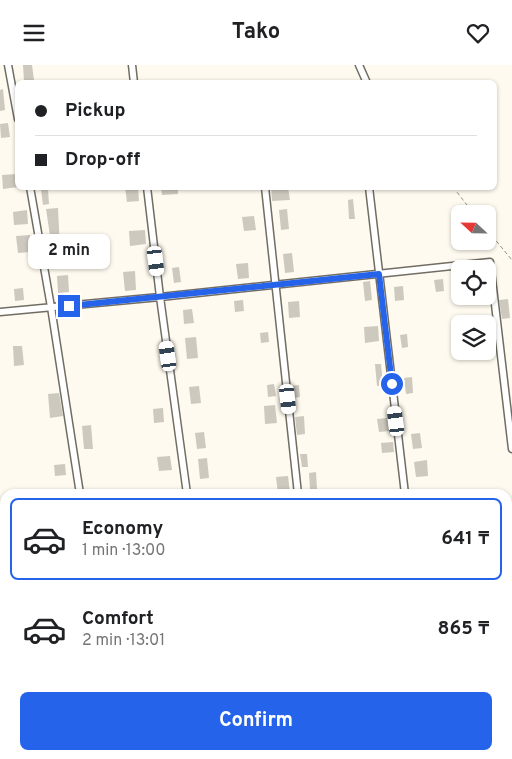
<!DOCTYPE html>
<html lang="en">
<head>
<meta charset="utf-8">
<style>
	:root { --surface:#fff; --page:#f2f2f2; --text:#202124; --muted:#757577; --line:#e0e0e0; --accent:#2563eb }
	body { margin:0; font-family:Overpass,sans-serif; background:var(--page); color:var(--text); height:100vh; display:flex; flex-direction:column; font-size:19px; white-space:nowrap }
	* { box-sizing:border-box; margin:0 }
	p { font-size:16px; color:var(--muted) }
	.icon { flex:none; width:28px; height:28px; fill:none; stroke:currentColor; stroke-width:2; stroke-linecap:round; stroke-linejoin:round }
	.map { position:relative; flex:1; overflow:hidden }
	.panel { position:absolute; left:0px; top:424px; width:512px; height:271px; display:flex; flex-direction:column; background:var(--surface); border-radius:15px 15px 0 0; box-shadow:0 1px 4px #0004 }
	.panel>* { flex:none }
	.banner { position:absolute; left:15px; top:15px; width:482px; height:110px; border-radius:8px; box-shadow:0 1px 4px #0004; display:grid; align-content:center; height:110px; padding:0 20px; background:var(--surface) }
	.needle { width:32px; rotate:292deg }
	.tools { position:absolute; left:451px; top:140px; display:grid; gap:10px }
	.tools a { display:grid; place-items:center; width:45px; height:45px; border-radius:8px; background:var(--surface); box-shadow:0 1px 4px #0004; font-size:25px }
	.end { position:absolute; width:22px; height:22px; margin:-11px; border:6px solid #2563eb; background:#fff; box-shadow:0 0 0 2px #fff }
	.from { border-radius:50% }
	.bubble { position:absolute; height:35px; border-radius:8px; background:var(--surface); box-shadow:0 1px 4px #0004; font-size:16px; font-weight:700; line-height:35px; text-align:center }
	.car { position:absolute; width:15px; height:30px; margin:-15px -8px; border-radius:6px; box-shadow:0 0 4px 1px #0007; background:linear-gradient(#fff 24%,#345 0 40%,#fff 0 76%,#345 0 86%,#fff 0) }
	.banner b { display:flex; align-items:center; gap:18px; height:48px; font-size:19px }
	.banner b+b { border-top:1px solid var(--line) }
	.banner i { width:12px; height:12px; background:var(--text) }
	ul { padding:9px 0 0; list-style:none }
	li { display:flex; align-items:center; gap:15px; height:82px; margin:0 10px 8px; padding:0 10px; border:2px solid transparent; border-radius:8px }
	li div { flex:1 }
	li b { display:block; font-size:19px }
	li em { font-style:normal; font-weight:700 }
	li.active { border-color:var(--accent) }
	li>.icon { width:45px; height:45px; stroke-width:1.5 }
	.button { display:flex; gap:10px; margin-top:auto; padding:10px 20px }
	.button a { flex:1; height:58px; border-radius:8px; background:var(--accent); color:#fff; font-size:20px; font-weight:700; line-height:58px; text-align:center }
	header { display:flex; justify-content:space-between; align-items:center; height:65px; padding:0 20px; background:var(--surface); font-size:22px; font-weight:700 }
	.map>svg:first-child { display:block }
	.building { fill:#cec9bf }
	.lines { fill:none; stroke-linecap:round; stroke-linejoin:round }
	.street-casing { stroke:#716d64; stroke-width:9 }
	.path { stroke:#94918a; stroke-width:1; stroke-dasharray:4 2.5; stroke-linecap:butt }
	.street { stroke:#fff; stroke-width:6 }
	.route { stroke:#2563eb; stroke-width:6 }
</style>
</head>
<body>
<header><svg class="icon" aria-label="menu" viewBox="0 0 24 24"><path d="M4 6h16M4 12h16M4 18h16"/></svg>Tako<svg class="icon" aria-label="heart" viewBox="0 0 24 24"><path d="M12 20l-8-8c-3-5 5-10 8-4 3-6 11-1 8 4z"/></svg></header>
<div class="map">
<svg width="512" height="694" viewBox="0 0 512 694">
	<rect width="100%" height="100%" fill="#fefaef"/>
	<path class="building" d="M 23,0 L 32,0 L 34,15 L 24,16 Z
		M 3,24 L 5,45 L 0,46 L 0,25 Z
		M 8,58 L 10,72 L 1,73 L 0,59 Z
		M 17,109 L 18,122 L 3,124 L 2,110 Z
		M 125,122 L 138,122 L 139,136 L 127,137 Z
		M 161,122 L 178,122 L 178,129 L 162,130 Z
		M 271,122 L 288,122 L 290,135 L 272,136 Z
		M 48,124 L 49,139 L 43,140 L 41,125 Z
		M 353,134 L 355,154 L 349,154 L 348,135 Z
		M 58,143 L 60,184 L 52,184 L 46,144 Z
		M 287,144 L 289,164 L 281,165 L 279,145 Z
		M 27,145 L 28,159 L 14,160 L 13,147 Z
		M 254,151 L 256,165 L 244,166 L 242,152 Z
		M 145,165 L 146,179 L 130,181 L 129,166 Z
		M 30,170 L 31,187 L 18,188 L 16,171 Z
		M 292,188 L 294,207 L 285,208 L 283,189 Z
		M 248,198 L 249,213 L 238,214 L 236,199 Z
		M 179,202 L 181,217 L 174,218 L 172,203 Z
		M 135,206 L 136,225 L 125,226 L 123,207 Z
		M 68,210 L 69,227 L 58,228 L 57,211 Z
		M 443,214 L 444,226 L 436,227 L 434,215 Z
		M 370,216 L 372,235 L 365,236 L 363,217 Z
		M 403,221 L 404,235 L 395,236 L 394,222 Z
		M 23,223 L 24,235 L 15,236 L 14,224 Z
		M 508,234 L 510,253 L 502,254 L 499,235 Z
		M 243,235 L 244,246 L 235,247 L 234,236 Z
		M 299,236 L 300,252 L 289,253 L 288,237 Z
		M 192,244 L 194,258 L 184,259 L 183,245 Z
		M 378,261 L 379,276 L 365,278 L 364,262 Z
		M 268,267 L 269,277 L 261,278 L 260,268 Z
		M 407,269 L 408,282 L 402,283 L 400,270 Z
		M 196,272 L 198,293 L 187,294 L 185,273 Z
		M 13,281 L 22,281 L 24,300 L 14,301 Z
		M 375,299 L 381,299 L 383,320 L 377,321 Z
		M 412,312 L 413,328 L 406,329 L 404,313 Z
		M 274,319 L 276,331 L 268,332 L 267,320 Z
		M 299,320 L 300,332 L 293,333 L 291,321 Z
		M 199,321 L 201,338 L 191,339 L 189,322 Z
		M 59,328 L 63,351 L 50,353 L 48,329 Z
		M 275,340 L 277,358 L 265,359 L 264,341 Z
		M 163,343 L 164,357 L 154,358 L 153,344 Z
		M 304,351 L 305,369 L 297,370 L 295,352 Z
		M 387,353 L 389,366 L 379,367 L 377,354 Z
		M 91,360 L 93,384 L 84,384 L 82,361 Z
		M 204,367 L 206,383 L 197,384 L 195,368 Z
		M 420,368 L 422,383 L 413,384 L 411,369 Z
		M 393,377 L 394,387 L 382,388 L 381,378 Z
		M 300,389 L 307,389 L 308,402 L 302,402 Z
		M 170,391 L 172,405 L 159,406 L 157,392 Z
		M 207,393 L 209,413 L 200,414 L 198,394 Z
		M 427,395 L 428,411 L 416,412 L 414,397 Z
		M 65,399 L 66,410 L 55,411 L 54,400 Z
		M 316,407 L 317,424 L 310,424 L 309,408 Z
		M 288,411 L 290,429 L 278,429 L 276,412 Z"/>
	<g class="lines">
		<g class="street-casing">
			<path id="street" d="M 8,0 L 18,54
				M 132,0 L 134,18
				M 359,0 L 367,18
				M 30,122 L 51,242 L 80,429
				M 265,122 L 298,429
				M 369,122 L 405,429
				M 0,247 L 160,232 L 147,122
				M 187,429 L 160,232 L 490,197 L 512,384
				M 0,539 L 5,571
				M 0,607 L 5,607
				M 508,648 L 512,647
				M 24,690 L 24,694
				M 121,690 L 121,694
				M 223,690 L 224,694
				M 327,690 L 327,694
				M 436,690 L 436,694
				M 33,694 L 65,690"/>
		</g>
		<path class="path" d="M 453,122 L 474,149
			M 488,166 L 512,195"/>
		<use href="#street" class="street"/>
	</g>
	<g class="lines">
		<path class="route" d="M 69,241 L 379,209 L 392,319"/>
	</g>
</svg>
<div class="tools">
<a><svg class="needle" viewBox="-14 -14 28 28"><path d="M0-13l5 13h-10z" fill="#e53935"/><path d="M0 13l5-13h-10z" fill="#757577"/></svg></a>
<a><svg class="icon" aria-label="locate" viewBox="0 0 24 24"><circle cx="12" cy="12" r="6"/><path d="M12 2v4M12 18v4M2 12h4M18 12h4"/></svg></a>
<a><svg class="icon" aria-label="layers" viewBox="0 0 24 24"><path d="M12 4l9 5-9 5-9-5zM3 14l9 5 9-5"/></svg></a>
</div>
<i class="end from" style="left:392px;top:319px"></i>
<i class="end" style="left:69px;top:241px"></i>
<div class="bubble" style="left:28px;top:169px;width:82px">2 min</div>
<i class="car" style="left:156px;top:196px;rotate:173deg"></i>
<i class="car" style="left:168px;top:291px;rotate:352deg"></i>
<i class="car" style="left:288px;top:334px;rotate:174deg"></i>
<i class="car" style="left:396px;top:356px;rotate:353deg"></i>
<div class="banner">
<b><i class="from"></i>Pickup</b>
<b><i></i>Drop-off</b>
</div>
<section class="panel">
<ul>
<li class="active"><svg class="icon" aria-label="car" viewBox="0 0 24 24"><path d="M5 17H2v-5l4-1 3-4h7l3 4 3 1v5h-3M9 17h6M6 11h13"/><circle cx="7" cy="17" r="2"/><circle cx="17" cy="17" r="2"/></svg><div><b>Economy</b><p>1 min · 13:00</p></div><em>641 ₸</em></li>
<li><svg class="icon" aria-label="car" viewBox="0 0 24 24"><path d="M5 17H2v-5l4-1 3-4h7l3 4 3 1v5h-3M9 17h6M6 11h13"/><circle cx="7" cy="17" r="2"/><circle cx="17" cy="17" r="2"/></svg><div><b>Comfort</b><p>2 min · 13:01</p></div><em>865 ₸</em></li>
</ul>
<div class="button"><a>Confirm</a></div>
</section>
</div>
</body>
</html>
